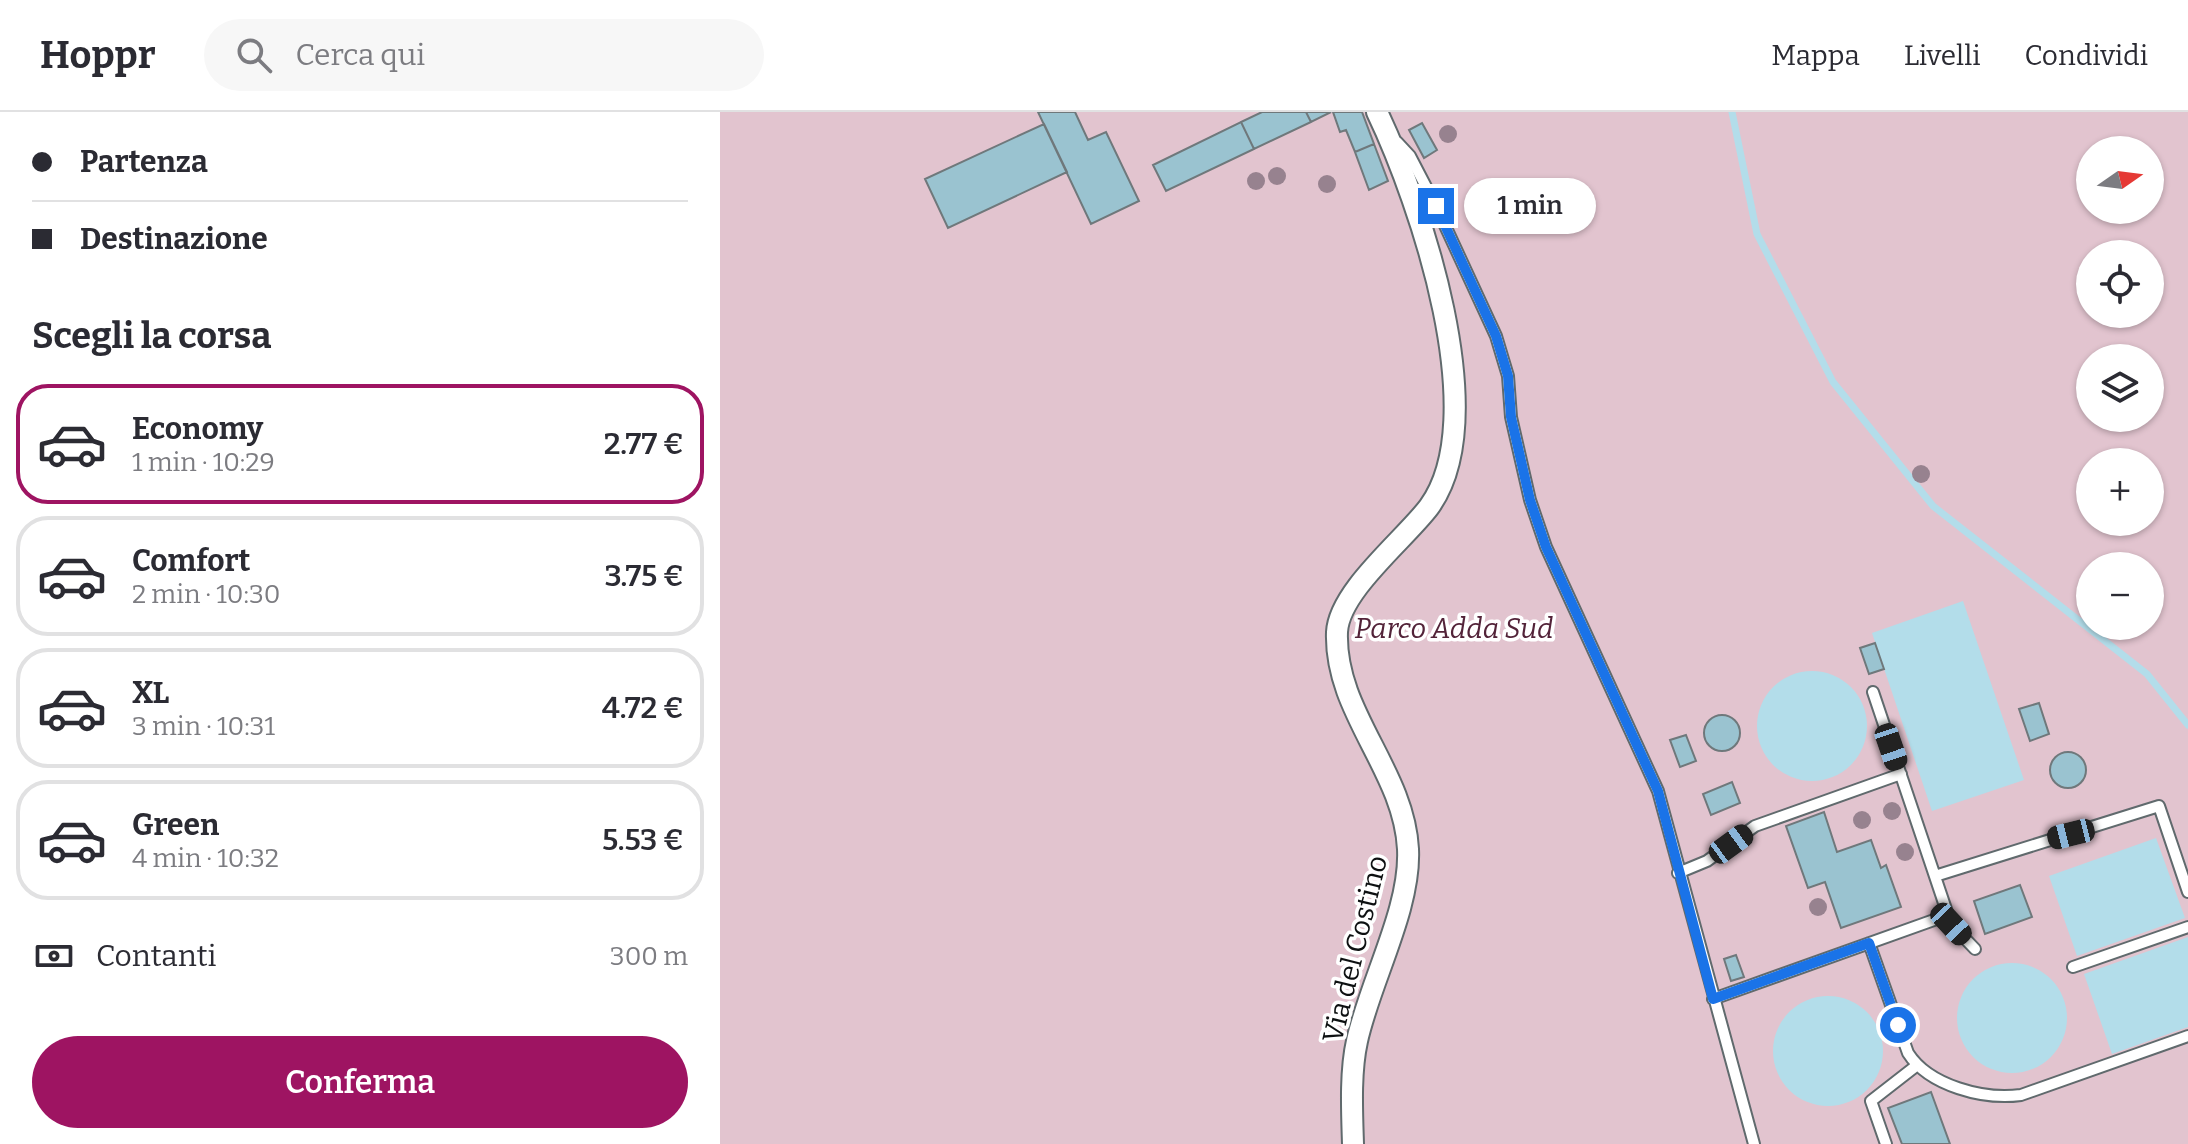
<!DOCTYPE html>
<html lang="it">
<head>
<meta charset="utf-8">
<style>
	:root { --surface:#fff; --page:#f7f7f7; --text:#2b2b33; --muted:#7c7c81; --line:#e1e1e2; --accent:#9e1462 }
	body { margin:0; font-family:Bitter,serif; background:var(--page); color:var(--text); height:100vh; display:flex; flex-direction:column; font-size:30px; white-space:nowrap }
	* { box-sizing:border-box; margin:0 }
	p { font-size:26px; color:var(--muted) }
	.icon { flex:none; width:44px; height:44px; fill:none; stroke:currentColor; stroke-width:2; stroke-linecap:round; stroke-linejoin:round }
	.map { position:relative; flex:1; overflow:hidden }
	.sheet { display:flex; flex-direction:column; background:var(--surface); width:720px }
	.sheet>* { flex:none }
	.top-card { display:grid; align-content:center; height:176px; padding:0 32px; background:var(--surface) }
	.needle { width:52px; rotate:76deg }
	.controls { position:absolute; left:1356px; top:24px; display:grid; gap:16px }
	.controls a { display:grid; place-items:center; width:88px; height:88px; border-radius:50%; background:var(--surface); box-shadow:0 2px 6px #0004; font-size:40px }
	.end { position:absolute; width:36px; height:36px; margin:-18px; border:10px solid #1a73e8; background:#fff; box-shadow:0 0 0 4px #fff }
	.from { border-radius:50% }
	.bubble { position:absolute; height:56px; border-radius:28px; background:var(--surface); box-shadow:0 2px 6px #0004; font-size:26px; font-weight:600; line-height:56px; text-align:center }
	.car { position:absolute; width:24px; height:48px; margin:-24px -12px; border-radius:10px; box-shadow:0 0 6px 2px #0007; background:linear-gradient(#222 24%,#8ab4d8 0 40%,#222 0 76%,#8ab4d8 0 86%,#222 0) }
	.top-card b { display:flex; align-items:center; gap:28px; height:76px; font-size:30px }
	.top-card b+b { border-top:2px solid var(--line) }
	.top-card i { width:20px; height:20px; background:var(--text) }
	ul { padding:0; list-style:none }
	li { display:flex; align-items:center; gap:24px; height:120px; margin:0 16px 12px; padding:0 16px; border:4px solid var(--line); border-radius:32px }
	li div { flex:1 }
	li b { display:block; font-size:30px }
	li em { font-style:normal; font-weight:600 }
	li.current { border-color:var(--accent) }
	li>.icon { width:72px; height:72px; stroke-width:1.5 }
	h2 { padding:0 32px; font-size:36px; line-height:96px }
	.pay { display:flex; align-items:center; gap:20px; height:88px; padding:0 32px; font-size:30px }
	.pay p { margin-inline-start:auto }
	.primary-button { display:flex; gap:16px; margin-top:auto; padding:16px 32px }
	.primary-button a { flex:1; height:92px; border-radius:48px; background:var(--accent); color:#fff; font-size:32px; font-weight:600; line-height:92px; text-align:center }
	header { display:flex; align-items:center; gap:48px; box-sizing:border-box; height:112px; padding:0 40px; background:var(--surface); border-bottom:2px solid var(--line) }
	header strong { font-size:38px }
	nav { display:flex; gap:44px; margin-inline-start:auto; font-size:28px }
	.search { width:560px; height:72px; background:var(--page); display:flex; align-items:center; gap:20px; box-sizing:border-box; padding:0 28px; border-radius:44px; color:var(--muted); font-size:30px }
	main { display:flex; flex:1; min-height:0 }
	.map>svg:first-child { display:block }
	.green { fill:#e2c4cf; fill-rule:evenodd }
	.water { fill:#b3ddea }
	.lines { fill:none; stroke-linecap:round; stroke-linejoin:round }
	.stream { stroke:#b3ddea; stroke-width:7 }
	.building { fill:#9ac3d0; stroke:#6f787b; stroke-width:2 }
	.lane-casing { stroke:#606a6d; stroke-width:14 }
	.street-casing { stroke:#606a6d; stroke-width:24 }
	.lane { stroke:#fff; stroke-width:10 }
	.street { stroke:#fff; stroke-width:20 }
	.tree { fill:#97828f }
	.route { stroke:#1a73e8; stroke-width:10 }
	.labels { text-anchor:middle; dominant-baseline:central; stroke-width:7; stroke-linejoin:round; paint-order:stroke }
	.park-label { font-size:28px; font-style:italic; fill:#532339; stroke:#fff }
	.street-label { font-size:28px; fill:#0d1011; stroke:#fff }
</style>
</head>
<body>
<header>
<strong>Hoppr</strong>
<div class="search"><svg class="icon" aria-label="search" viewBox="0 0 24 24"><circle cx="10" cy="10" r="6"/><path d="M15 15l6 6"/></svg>Cerca qui</div>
<nav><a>Mappa</a><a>Livelli</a><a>Condividi</a></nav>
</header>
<main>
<section class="sheet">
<div class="top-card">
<b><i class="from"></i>Partenza</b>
<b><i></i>Destinazione</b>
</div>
<h2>Scegli la corsa</h2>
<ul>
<li class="current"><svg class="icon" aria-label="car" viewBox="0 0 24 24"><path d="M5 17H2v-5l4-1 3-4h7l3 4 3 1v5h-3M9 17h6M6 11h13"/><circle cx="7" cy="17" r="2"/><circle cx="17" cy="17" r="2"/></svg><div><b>Economy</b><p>1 min · 10:29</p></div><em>2.77 €</em></li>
<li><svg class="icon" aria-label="car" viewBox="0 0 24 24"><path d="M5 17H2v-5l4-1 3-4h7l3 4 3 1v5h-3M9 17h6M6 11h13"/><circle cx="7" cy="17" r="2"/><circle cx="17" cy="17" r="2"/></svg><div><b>Comfort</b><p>2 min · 10:30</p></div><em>3.75 €</em></li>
<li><svg class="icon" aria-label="car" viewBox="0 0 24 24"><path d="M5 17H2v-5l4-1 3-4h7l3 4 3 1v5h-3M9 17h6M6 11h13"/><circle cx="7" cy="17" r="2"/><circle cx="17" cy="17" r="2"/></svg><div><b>XL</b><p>3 min · 10:31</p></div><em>4.72 €</em></li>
<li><svg class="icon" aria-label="car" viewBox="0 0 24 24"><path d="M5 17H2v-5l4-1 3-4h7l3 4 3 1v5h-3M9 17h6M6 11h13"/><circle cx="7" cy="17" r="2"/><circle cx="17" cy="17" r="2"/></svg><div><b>Green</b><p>4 min · 10:32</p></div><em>5.53 €</em></li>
</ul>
<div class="pay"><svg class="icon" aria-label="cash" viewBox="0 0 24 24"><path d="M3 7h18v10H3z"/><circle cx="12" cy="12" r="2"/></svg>Contanti<p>300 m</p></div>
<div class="primary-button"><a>Conferma</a></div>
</section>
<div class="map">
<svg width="1468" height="1032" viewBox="0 0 1468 1032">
	<rect width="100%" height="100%" fill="#ebf6f9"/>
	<path class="green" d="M 0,0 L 1468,0 L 1468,1032 L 0,1032 ZM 1370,38 L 1430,38 L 1430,98 L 1370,98 ZM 1370,142 L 1430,142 L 1430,202 L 1370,202 ZM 1370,246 L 1430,246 L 1430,306 L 1370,306 ZM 1370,350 L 1430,350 L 1430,410 L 1370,410 ZM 1370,454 L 1430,454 L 1430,514 L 1370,514 Z"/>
	<path class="water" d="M 1243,489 L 1304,668 L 1212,699 L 1152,521 Z
		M1037 614a55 55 0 1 1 110 0a55 55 0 1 1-110 0Z
		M 1436,726 L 1465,806 L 1357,844 L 1329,764 Z
		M 1468,825 L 1468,915 L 1392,942 L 1364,862 Z
		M1237 906a55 55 0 1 1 110 0a55 55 0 1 1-110 0Z
		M1053 939a55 55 0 1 1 110 0a55 55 0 1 1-110 0Z"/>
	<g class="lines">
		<path class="stream" d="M 1012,0 L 1037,122 L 1113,270 L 1213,394 L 1427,562 L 1468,613"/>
	</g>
	<path class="building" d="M 318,0 L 355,0 L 368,28 L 386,20 L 419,89 L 371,112 Z
		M 542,0 L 586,0 L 591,10 L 534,37 L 521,10 Z
		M 586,0 L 611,0 L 591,10 Z
		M 613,0 L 642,0 L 654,32 L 635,40 L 626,18 L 620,20 Z
		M 521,10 L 534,37 L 446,79 L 433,53 Z
		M 702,11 L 717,38 L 704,46 L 689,18 Z
		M 324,12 L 347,60 L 228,116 L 205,67 Z
		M 654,32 L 668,69 L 649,78 L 635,40 Z
		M 1155,531 L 1164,557 L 1149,562 L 1140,536 Z
		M 1319,591 L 1329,622 L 1310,629 L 1299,597 Z
		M984 621a18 18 0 1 1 36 0a18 18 0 1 1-36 0Z
		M 966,623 L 976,649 L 960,655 L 950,628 Z
		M1330 658a18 18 0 1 1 36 0a18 18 0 1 1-36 0Z
		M 1012,670 L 1020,691 L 991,703 L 983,682 Z
		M 1104,700 L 1117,740 L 1151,728 L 1161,756 L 1166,753 L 1181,795 L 1121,816 L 1105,770 L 1088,776 L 1066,714 Z
		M 1300,773 L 1312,805 L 1265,822 L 1254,789 Z
		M 1016,843 L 1024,865 L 1011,869 L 1004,847 Z
		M 1211,980 L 1230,1032 L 1182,1032 L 1168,996 Z"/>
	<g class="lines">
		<g class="lane-casing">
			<path id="lane" d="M 677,30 L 690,44 L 716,94 L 776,224 L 788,264 L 791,305 L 810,388 L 826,435 L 938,679 L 1034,1032
				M 1153,580 L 1231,812 L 1255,837
				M 958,761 L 987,749 L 1035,714 L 1181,662
				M 1215,764 L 1439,694 L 1468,780
				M 1149,831 L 1188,941 C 1209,974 1264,988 1301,983 L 1468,924
				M 1353,855 L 1468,815
				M 993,887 L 1228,803
				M 1166,1032 L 1151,989 L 1196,954"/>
		</g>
		<g class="street-casing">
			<path id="street" d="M 633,1032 C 632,1000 630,960 637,929 C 650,869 691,797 688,737 C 684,658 614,600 617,520 C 619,479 685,427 709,395 C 774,306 700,90 657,0"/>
		</g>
		<use href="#lane" class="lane"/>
		<use href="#street" class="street"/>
	</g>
	<g class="tree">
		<circle cx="728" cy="22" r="9"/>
		<circle cx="557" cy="64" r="9"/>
		<circle cx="536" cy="69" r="9"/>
		<circle cx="607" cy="72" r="9"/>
		<circle cx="1201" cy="362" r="9"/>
		<circle cx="1172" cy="699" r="9"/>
		<circle cx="1142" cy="708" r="9"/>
		<circle cx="1185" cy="740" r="9"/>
		<circle cx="1098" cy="795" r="9"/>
	</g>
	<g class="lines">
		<path class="route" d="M 716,94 L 776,224 L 788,264 L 791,305 L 810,388 L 826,435 L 938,679 L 993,887 L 1149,831 L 1178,913"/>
	</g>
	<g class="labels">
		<g class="park-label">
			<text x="734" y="516">Parco Adda Sud</text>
		</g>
		<g class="street-label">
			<text transform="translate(635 837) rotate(-76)">Via del Costino</text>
		</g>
	</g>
</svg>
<div class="controls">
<a><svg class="needle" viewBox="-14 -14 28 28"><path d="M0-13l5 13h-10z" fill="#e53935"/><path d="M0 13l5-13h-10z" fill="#7c7c81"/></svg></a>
<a><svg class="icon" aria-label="locate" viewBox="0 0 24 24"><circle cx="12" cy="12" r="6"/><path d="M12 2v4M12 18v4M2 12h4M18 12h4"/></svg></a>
<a><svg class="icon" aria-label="layers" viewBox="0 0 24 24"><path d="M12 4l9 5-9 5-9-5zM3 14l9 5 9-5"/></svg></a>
<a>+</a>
<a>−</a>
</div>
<i class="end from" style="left:1178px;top:913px"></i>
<i class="end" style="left:716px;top:94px"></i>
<div class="bubble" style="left:744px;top:66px;width:132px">1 min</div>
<i class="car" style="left:1171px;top:635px;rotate:161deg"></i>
<i class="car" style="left:1351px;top:722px;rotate:256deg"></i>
<i class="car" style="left:1011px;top:732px;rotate:54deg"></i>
<i class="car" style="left:1231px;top:812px;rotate:137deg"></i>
</div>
</main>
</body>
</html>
